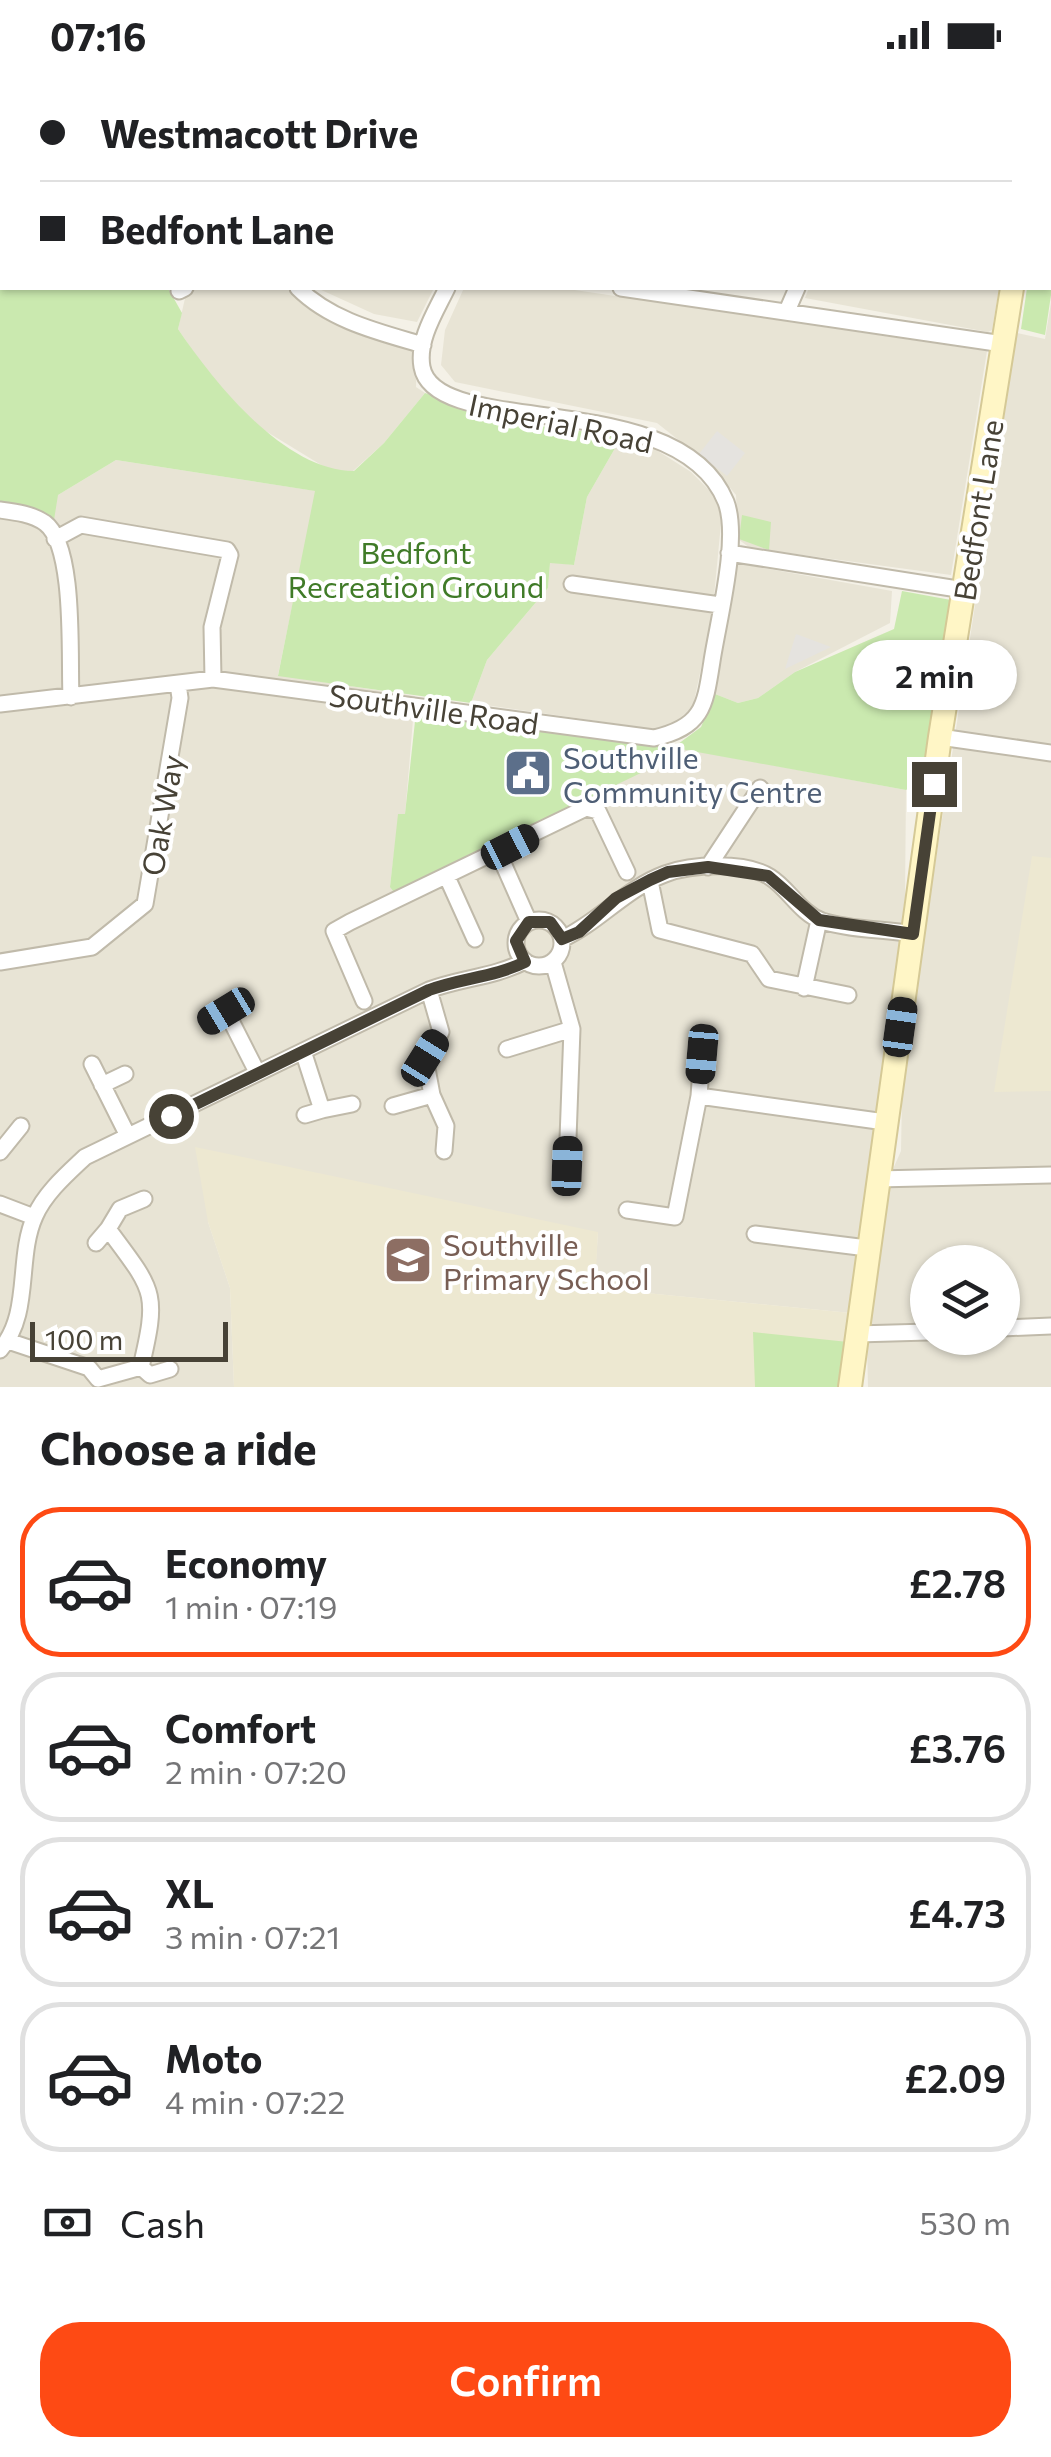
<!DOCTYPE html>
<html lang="en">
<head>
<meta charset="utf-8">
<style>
	:root { --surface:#fff; --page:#f6f6f6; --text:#202124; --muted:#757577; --line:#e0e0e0; --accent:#fe4a14 }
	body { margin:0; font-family:Commissioner,sans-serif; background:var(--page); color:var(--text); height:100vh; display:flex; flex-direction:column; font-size:38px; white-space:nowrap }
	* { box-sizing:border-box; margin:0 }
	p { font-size:32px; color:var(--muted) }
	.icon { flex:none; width:55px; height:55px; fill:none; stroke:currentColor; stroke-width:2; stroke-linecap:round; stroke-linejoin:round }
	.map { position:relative; height:1317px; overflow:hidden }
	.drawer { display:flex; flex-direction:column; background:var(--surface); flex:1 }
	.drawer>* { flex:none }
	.hud { position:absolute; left:0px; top:0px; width:1052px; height:220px; box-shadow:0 2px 8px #0004; display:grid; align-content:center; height:220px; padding:0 40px; background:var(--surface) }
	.controls { position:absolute; left:910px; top:1175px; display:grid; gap:20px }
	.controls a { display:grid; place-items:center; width:110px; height:110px; border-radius:50%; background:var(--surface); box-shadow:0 2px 8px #0004; font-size:50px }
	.scale { position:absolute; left:30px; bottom:25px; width:198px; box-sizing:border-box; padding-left:10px; border:5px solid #474236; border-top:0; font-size:28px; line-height:35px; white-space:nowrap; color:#474236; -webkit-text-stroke:8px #fff; paint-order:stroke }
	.end { position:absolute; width:45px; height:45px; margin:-22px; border:12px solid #474236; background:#fff; box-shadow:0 0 0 5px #fff }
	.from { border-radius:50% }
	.bubble { position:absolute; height:70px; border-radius:35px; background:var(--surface); box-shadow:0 2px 8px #0004; font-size:32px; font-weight:600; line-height:70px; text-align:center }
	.car { position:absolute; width:30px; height:60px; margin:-30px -15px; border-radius:12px; box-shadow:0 0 8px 2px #0007; background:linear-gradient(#222 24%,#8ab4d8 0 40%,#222 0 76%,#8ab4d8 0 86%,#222 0) }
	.hud b { display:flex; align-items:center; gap:35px; height:95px; font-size:38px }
	.hud b+b { border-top:2px solid var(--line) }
	.hud i { width:25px; height:25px; background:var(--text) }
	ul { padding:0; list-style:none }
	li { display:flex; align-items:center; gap:30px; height:150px; margin:0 20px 15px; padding:0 20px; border:5px solid var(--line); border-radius:40px }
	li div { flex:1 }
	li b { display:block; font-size:38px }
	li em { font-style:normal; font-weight:600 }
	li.on { border-color:var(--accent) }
	li>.icon { width:90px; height:90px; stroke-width:1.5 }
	h2 { padding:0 40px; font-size:45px; line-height:120px }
	.pay { display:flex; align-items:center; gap:25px; height:110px; padding:0 40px; font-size:38px }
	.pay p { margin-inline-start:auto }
	.cta { display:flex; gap:20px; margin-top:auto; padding:20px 40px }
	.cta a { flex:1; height:115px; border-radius:40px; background:var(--accent); color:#fff; font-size:40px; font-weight:600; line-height:115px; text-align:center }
	.status { display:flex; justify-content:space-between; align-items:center; height:70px; padding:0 50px; background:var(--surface); direction:ltr }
	.status svg { height:28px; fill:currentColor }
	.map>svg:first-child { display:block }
	.residential { fill:#e8e4d5; fill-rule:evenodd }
	.education { fill:#ede8d1 }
	.green { fill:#cae9af }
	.parking { fill:#e5e3df }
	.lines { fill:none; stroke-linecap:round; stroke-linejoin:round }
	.minor-casing { stroke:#c0baaa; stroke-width:19 }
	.secondary-casing { stroke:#d5c996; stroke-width:26 }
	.primary-casing { stroke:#e6c963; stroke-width:29 }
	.minor { stroke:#fff; stroke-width:15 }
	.secondary { stroke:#fff6c6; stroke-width:22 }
	.primary { stroke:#ffe995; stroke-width:25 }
	.route { stroke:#474236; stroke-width:12 }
	.labels { text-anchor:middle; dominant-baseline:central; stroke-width:8; stroke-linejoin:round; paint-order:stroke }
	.street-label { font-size:30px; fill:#474236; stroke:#fff }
	.park-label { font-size:30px; fill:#407b28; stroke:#fff }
	.service-label { font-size:30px; fill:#4e5e75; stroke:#fff; text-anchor:start }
	.education-label { font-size:30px; fill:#785e54; stroke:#fff; text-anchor:start }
</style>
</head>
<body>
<div class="status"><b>07:16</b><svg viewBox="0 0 49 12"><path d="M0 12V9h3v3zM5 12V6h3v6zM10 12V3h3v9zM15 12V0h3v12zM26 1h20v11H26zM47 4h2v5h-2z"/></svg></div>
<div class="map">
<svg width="1051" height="1317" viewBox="0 0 1051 1317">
	<rect width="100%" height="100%" fill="#f4f1e7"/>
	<path class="residential" d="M 197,218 L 288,218 L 307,238 L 347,260 L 411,277 L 417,283 L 416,317 L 425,323 L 384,373 L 353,401 L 331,401 L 259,357 L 210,306 L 178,259 L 186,224 Z
		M 317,218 L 434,218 L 417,252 L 374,244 Z
		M 464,218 L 561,218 L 987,281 L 951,505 L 750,478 L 738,469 L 736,425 L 714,398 L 657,353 L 455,312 L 441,295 L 445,260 Z
		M 809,218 L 999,218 L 992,260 L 988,262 L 805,228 Z
		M 1051,233 L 1051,1317 L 868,1317 L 867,1276 L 889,1108 L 901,1081 L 902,1027 L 923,873 L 1017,263 L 1045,269 ZM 928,1192 L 1002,1192 L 1002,1268 L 928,1268 Z
		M 622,366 L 650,376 L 691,402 L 715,426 L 722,443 L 712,547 L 693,636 L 675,653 L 653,659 L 471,633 L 487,590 L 548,518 L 550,492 L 574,495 L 587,427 Z
		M 116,390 L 316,421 L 278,605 L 415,626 L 405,745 L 399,744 L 390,816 L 674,677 L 906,720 L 905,827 L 851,1243 L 594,1218 L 598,1163 L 208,1152 L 230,1218 L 234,1317 L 0,1317 L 0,438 L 58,425 Z
		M 736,493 L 892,521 L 890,553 L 795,602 L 758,628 L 738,633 L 715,624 Z"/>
	<path class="education" d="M 1032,786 L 1051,788 L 1051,1021 L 994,1022 Z
		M 195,1077 L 598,1162 L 595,1218 L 851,1243 L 843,1317 L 234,1317 L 230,1218 L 208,1152 Z"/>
	<path class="green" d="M 0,9 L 2,218 L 168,218 L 182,243 L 178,259 C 214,312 284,401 354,401 L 384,373 L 425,323 L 515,353 L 622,366 L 587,427 L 574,495 L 550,493 L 548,518 L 487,590 L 471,633 L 278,606 L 315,421 L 116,390 L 58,425 L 54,450 L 28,438 L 0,438 Z
		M 1051,107 L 1051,225 L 1045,265 L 1021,259 L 1027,218 L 1050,218 Z
		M 742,445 L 771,452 L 769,480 L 739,469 Z
		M 902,521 L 951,530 L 925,705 L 906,720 L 675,678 L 676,686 L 394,822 L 390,817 L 398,744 L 405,744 L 416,642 L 674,677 L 701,657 L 715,624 L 738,633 L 758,628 L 795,602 L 894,559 Z
		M 753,1262 L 848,1272 L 843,1317 L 755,1317 Z"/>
	<path class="parking" d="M 717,361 L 745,383 L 727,406 L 699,384 Z
		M 796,564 L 831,577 L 785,599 Z"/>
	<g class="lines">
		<g class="minor-casing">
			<path id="minor" d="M 138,0 L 139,2
				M 556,2 L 557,0
				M 725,2 L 726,0
				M 909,2 L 911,0
				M 298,218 C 331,251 379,262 423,275
				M 621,218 L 1003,274
				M 179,221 L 185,218
				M 787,241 L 797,218
				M 0,440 C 15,442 32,444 45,453 C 76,476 69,589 71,627
				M 55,469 L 81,455 L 227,480 L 230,485 L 212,557 L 213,609
				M 729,483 L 964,520
				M 572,514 L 720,535
				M 0,634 L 213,609 L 654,668 C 703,657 705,636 712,591 C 718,551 740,469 726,432 C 679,315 435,370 422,297 C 417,270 436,241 447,218
				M 940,667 L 1051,683
				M 498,782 L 529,852
				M 708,797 L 760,718
				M 447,807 L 475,869
				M 650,811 L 660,860 L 752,884 L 769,909 L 848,925
				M516 873a23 23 0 1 1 46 0a23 23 0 1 1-46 0Z
				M 562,869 C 599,852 625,819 665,804 C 691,794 745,791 770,807 C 789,819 800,843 822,851 C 851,860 883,859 913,864
				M 0,892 L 92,877 L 145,834 L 180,628 L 178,614
				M 553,892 L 572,959 L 567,1096
				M 804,918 L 819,850
				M 364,931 L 334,861 L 350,852 L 586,738 L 598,741 L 627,802
				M 209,951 L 226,941 L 257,1002
				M 507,979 L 572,959
				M 303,981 L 322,1040 L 305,1045
				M 702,985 L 699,1026 L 885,1052
				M 92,994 L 127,1064
				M 102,1015 L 125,1004
				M 432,1025 L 446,1056 L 444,1081
				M 393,1036 L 432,1025 L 425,988 L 441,962 L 429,920
				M 322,1040 L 352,1034
				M 0,1082 L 21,1056
				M 877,1109 L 1051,1105
				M 0,1134 L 34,1147
				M 627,1140 L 675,1147 L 699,1026
				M 108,1159 L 120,1139 L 144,1129
				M 755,1164 L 867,1178
				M 1002,1258 L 1051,1256
				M 857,1264 L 928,1262
				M 8,1271 L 89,1298 L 98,1309 L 141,1297 C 159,1221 154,1221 108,1159 L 96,1173
				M 0,1280 C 32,1244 16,1188 35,1146 C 45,1123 67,1104 85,1087 L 429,920 C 461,908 495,907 525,891
				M 141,1297 L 150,1305 L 170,1299"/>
		</g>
		<g class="secondary-casing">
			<path id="secondary" d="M 850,1317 L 940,667 L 1012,218"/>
		</g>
		<g class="primary-casing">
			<path id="primary" d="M 982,0 L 985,2
				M 1050,55 L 1051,56
				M 1050,93 L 1051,93"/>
		</g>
		<use href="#minor" class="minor"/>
		<use href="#secondary" class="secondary"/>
		<use href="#primary" class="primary"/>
	</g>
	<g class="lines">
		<path class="route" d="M 171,1046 L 429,920 C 461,908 495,907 525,892 L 516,871 L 529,852 L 550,852 L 562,869 L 579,862 L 616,828 L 650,810 L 668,802 L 708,797 L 768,806 L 819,850 L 913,864 L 934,714"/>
	</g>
	<defs>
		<g id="civic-square" transform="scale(2.5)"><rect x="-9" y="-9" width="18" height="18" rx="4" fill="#5c6f8a" stroke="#fff"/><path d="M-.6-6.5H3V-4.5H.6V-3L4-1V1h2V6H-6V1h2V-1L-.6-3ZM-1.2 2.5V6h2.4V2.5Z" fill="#fff"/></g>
		<g id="school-square" transform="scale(2.5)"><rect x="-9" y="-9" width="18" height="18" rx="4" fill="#8d6e63" stroke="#fff"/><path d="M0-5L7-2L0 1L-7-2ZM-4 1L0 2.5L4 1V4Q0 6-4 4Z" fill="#fff"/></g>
	</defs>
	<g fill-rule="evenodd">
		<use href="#civic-square" x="528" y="703"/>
		<use href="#school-square" x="408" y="1190"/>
	</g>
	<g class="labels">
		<g class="street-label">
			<text transform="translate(561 352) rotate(12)">Imperial Road</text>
			<text transform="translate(977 440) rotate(-81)">Bedfont Lane</text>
			<text transform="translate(434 638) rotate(8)">Southville Road</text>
			<text transform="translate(161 745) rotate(-80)">Oak Way</text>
		</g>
		<g class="park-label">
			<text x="416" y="481">Bedfont<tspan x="416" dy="34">Recreation Ground</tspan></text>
		</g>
		<g class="service-label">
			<text x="563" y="686">Southville<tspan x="563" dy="34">Community Centre</tspan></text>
		</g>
		<g class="education-label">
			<text x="443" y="1173">Southville<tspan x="443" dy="34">Primary School</tspan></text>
		</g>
	</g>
</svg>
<div class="controls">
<a><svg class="icon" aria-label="layers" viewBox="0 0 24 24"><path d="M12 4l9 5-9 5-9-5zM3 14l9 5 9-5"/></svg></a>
</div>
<div class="scale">100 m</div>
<i class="end from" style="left:171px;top:1046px"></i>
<i class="end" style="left:934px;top:714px"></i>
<div class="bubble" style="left:852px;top:570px;width:165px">2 min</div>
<i class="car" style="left:510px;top:777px;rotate:63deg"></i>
<i class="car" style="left:226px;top:941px;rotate:239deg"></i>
<i class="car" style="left:900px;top:957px;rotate:8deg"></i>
<i class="car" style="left:702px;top:984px;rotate:185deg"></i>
<i class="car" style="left:425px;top:988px;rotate:32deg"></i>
<i class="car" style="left:567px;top:1096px;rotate:2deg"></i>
<div class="hud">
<b><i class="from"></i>Westmacott Drive</b>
<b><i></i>Bedfont Lane</b>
</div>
</div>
<section class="drawer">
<h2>Choose a ride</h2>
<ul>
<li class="on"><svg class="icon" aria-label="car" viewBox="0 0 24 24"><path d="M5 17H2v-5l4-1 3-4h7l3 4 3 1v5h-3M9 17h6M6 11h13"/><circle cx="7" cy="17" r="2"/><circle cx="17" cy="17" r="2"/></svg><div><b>Economy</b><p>1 min · 07:19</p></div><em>£2.78</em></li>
<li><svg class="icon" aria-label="car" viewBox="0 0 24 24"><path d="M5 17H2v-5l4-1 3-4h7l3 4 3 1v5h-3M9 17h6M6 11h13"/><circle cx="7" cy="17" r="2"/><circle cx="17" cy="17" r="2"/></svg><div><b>Comfort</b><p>2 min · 07:20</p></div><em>£3.76</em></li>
<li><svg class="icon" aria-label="car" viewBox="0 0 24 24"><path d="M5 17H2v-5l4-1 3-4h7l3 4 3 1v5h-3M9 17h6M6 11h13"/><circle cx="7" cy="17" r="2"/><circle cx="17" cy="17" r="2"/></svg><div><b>XL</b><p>3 min · 07:21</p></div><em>£4.73</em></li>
<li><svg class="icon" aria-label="car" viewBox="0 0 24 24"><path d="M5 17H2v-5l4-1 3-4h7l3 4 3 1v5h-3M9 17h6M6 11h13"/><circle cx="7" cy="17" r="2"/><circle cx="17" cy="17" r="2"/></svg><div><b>Moto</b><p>4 min · 07:22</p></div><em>£2.09</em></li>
</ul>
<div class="pay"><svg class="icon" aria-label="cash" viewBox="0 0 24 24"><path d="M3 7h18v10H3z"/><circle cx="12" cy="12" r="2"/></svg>Cash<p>530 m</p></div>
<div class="cta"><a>Confirm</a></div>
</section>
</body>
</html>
